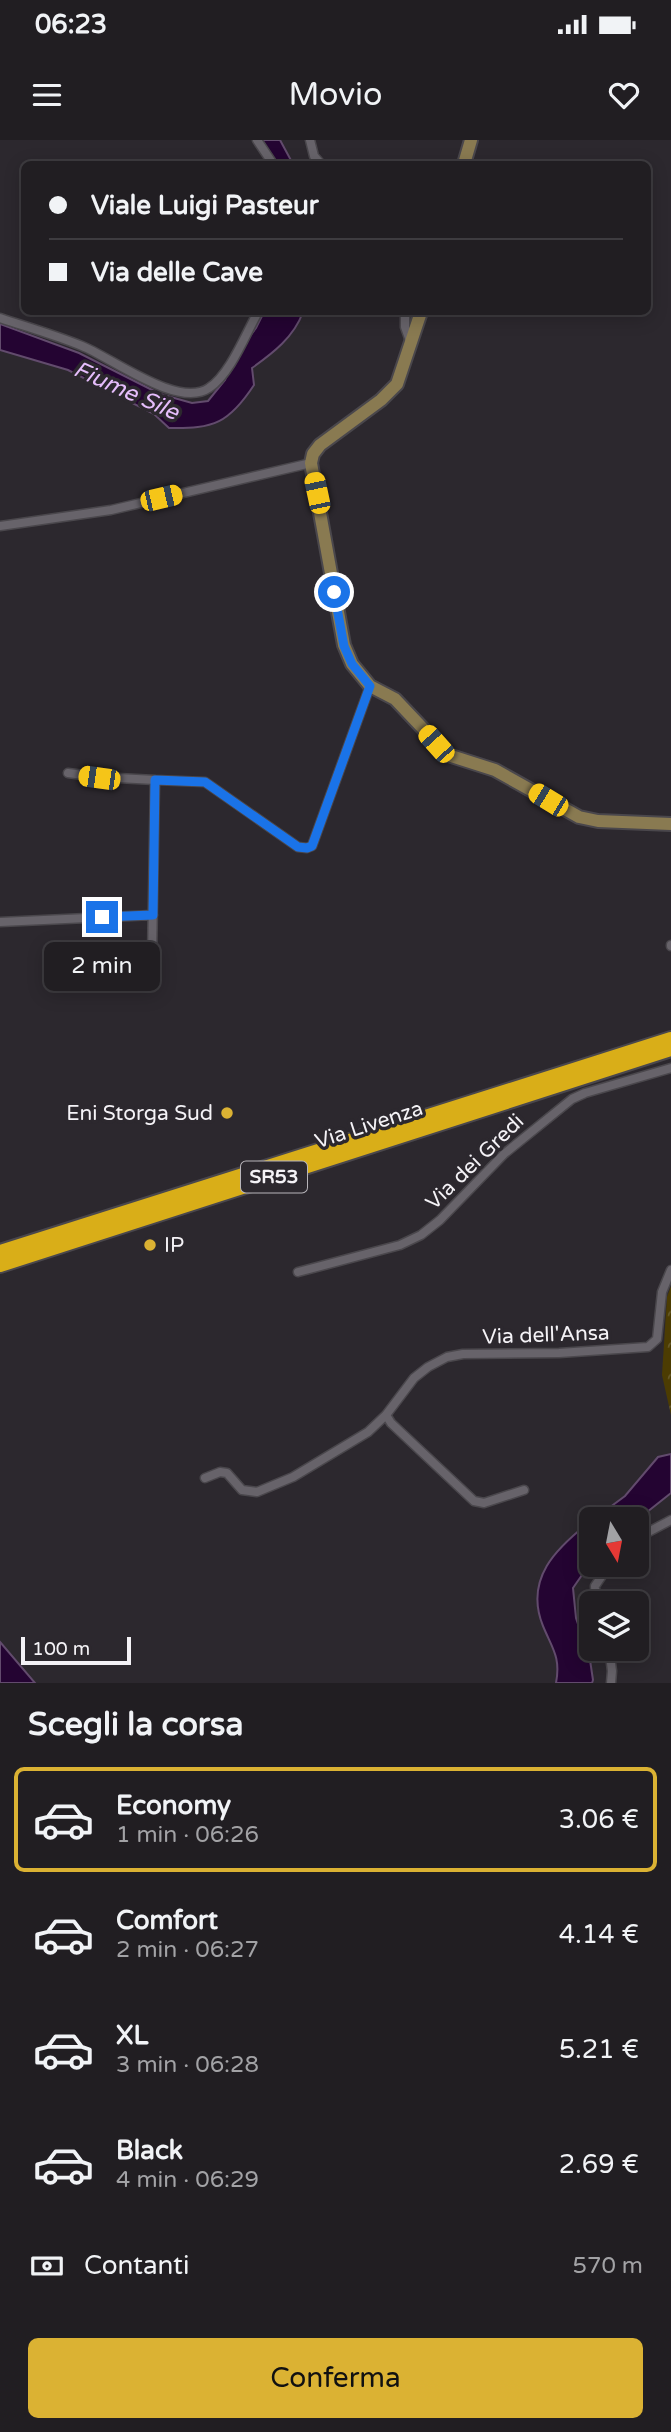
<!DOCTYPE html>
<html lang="it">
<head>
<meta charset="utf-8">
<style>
	:root { --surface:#211e22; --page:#29272a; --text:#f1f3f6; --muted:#a2a2a5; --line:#3e3c40; --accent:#dbb233 }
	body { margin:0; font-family:"Varela Round",sans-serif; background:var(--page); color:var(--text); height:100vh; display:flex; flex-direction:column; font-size:26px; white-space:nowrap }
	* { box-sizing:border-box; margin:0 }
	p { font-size:23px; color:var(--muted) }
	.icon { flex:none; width:38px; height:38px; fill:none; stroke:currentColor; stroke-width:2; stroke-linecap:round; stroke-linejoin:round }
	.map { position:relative; height:1543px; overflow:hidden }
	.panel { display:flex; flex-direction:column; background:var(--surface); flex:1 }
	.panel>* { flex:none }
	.top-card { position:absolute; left:21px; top:21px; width:630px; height:154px; border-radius:10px; box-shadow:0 4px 18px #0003,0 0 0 2px var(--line); display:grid; align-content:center; height:154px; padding:0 28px; background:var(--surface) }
	.needle { width:46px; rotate:170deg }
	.buttons { position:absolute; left:579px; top:1367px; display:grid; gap:14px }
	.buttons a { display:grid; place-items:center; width:70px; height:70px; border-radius:10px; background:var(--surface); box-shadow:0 4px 18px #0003,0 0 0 2px var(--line); font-size:35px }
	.scale { position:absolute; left:21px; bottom:18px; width:110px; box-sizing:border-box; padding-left:7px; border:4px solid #f4f2f6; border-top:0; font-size:19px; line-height:24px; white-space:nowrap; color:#f4f2f6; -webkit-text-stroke:5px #2c282e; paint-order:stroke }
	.end { position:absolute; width:32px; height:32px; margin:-16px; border:9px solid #1a73e8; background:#fff; box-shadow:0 0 0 4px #fff }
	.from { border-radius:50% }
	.bubble { position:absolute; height:49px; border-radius:10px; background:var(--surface); box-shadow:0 4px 18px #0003,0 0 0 2px var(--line); font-size:23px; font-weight:600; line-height:49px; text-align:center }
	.car { position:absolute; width:21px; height:42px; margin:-21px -10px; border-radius:9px; box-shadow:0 0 5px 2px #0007; background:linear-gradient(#f5c518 24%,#345 0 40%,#f5c518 0 76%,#345 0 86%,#f5c518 0) }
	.top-card b { display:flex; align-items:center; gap:24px; height:66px; font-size:26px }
	.top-card b+b { border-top:2px solid var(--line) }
	.top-card i { width:18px; height:18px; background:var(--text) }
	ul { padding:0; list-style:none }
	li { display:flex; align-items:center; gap:21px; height:105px; margin:0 14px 10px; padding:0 14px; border:4px solid transparent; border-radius:10px }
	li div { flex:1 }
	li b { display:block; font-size:26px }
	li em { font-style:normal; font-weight:600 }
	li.on { border-color:var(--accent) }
	li>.icon { width:63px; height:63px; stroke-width:1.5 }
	h2 { padding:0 28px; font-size:32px; line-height:84px }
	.pay { display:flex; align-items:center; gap:18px; height:77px; padding:0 28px; font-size:26px }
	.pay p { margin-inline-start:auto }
	.action { display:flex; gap:14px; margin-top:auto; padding:14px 28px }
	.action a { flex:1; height:80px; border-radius:10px; background:var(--accent); color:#111; font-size:28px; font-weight:600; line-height:80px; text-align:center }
	.status { display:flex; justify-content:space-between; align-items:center; height:49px; padding:0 35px; background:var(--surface); direction:ltr }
	.status svg { height:19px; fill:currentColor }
	header { display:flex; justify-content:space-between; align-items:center; height:91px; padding:0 28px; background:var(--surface); font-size:32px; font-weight:600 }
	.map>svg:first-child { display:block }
	.forest { fill:url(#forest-crowns) }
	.water { fill:#240432; stroke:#624b6d; stroke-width:2 }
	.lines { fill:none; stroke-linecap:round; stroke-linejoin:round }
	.street-casing { stroke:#4a474c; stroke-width:11 }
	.secondary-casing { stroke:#4a474c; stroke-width:16 }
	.highway-casing { stroke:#4a474c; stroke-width:18 }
	.street { stroke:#67636a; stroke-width:8 }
	.secondary { stroke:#897a51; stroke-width:12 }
	.highway { stroke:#d9ae18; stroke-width:14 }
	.route { stroke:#1a73e8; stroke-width:9 }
	.poi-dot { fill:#dbb233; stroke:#2c282e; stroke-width:2.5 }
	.labels { text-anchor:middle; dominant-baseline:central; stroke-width:7; stroke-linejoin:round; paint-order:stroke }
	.shield { fill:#2c282e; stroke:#b8b5ba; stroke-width:2 }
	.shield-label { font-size:19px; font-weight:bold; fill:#f4f2f6 }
	.poi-label { font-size:21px; fill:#f4f2f6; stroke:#2c282e; text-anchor:end }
	.street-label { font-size:21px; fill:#f4f2f6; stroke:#2c282e }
	.water-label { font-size:23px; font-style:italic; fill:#e5bdfb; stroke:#2c282e }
</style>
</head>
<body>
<div class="status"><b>06:23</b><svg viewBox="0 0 49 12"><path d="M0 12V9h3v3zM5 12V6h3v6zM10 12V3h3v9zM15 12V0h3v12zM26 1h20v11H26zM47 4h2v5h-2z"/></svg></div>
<header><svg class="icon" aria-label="menu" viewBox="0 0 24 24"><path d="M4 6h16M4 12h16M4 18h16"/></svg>Movio<svg class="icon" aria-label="heart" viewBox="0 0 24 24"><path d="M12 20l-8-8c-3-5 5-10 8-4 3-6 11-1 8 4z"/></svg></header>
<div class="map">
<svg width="671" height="1543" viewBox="0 0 671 1543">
	<defs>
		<pattern id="forest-crowns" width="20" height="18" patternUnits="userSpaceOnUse" patternTransform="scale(1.75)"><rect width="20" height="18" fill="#4c3c02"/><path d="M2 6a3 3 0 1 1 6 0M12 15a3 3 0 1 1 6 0" fill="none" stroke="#665928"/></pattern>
	</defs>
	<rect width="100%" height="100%" fill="#2c282e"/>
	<path class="forest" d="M 671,1146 L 671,1275 L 662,1235 L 667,1157 Z"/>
	<path class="water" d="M 262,0 L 280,0 L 293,24 L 276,24 Z
		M 264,172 L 303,172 C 294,197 273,213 252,228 L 254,245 C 229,283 214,289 169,288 L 154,274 L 68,230 L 0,210 L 0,184 L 79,213 L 160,254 L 192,263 L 208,261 L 225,240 L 236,214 L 256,188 Z
		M 671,1314 L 671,1353 L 637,1380 L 594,1379 L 625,1356 L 658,1317 Z
		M 591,1381 L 591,1422 L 573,1448 L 576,1478 L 590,1520 L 593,1540 L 592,1543 L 556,1543 C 561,1517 552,1508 543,1486 C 524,1439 556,1408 591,1381 Z
		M 0,1502 L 35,1543 L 0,1543 Z"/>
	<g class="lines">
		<g class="street-casing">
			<path id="street" d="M 257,0 L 273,24
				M 310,0 L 314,16 L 321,24
				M 405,172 L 405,187 L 410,201
				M 0,178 C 27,187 55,195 82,206 C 112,218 178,269 209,248 C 230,235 246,193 258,172
				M 0,386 L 111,370 L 311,323
				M 68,633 L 99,637 L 155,640 L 152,818
				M 155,640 L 205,642 L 298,707 L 307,708 L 312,706 L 370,546
				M 0,782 L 153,775
				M 671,805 L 671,806
				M 298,1132 L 400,1105 L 421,1095 L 440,1080 L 504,1014 L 572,959 L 585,953 L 671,928
				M 386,1275 L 391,1283 L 474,1361 L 484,1363 L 524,1350
				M 205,1338 L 220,1332 L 227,1333 L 242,1350 L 257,1352 L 293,1337 L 368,1292 L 386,1275 L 414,1238 L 428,1227 L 447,1217 L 463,1214 L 559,1213 L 648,1207 L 657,1199 L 662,1152 L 671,1130
				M 637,1398 L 671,1380
				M 596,1463 L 595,1446 L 610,1424
				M 609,1508 L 612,1531 L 611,1543"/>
		</g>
		<g class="secondary-casing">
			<path id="secondary" d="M 464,24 L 471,0
				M 421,172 L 397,244 L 381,260 L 320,305 L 313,314 L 311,323 L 344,505 L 352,524 L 370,546 L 395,559 L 448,615 L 495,630 L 579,677 L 598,681 L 671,684"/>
		</g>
		<g class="highway-casing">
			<path id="highway" d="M 0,1112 L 671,899
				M 0,1125 L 671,909"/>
		</g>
		<use href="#street" class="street"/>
		<use href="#secondary" class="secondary"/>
		<use href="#highway" class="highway"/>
	</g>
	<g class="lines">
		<path class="route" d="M 102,777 L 153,775 L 155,640 L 205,642 L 298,707 L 307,708 L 312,706 L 370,546 L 352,524 L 344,506 L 334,452"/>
	</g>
	<g class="poi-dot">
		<circle cx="227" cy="973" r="7"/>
		<circle cx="150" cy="1105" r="7"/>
	</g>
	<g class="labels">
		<rect class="shield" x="241" y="1021.5" width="66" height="31" rx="5"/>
		<g class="shield-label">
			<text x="274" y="1037">SR53</text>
		</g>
		<g class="poi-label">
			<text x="213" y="973">Eni Storga Sud</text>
			<text x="164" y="1105" text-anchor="start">IP</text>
		</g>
		<g class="street-label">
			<text transform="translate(369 985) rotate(-18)">Via Livenza</text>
			<text transform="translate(475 1022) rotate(-44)">Via dei Gredi</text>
			<text transform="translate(546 1195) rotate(-2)">Via dell'Ansa</text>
		</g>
		<g class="water-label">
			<text transform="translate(126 251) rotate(24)">Fiume Sile</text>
		</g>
	</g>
</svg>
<div class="buttons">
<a><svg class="needle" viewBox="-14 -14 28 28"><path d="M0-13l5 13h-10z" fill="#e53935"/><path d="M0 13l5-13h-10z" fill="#a2a2a5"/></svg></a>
<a><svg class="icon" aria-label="layers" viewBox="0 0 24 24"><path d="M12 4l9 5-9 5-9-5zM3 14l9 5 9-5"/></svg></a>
</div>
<div class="scale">100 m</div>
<i class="end from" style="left:334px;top:452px"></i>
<i class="end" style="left:102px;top:777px"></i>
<div class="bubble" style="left:44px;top:802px;width:116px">2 min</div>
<i class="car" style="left:317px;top:353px;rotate:348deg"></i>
<i class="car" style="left:161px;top:358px;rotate:77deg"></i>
<i class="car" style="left:436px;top:604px;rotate:318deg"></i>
<i class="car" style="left:99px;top:638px;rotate:278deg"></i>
<i class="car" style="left:548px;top:660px;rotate:301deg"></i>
<div class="top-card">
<b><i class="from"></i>Viale Luigi Pasteur</b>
<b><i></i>Via delle Cave</b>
</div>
</div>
<section class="panel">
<h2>Scegli la corsa</h2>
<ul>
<li class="on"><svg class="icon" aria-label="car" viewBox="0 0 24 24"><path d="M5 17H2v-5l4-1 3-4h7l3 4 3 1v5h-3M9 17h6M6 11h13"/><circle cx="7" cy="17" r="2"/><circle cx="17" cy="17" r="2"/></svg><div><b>Economy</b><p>1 min · 06:26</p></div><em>3.06 €</em></li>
<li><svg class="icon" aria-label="car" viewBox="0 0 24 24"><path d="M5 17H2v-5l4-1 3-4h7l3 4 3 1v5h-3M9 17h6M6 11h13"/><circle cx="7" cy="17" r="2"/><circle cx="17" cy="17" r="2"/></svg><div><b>Comfort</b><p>2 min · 06:27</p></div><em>4.14 €</em></li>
<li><svg class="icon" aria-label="car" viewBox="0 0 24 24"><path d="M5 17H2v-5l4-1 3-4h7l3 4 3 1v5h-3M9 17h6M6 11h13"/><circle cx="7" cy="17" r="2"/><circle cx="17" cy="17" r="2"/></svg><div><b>XL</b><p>3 min · 06:28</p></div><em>5.21 €</em></li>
<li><svg class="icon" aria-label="car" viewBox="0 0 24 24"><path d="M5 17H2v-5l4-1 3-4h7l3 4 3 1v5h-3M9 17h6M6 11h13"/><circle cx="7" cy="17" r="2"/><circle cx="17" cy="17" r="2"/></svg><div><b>Black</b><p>4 min · 06:29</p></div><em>2.69 €</em></li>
</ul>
<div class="pay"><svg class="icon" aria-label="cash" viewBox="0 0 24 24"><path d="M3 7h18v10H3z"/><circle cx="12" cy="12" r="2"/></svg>Contanti<p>570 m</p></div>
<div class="action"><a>Conferma</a></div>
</section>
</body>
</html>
